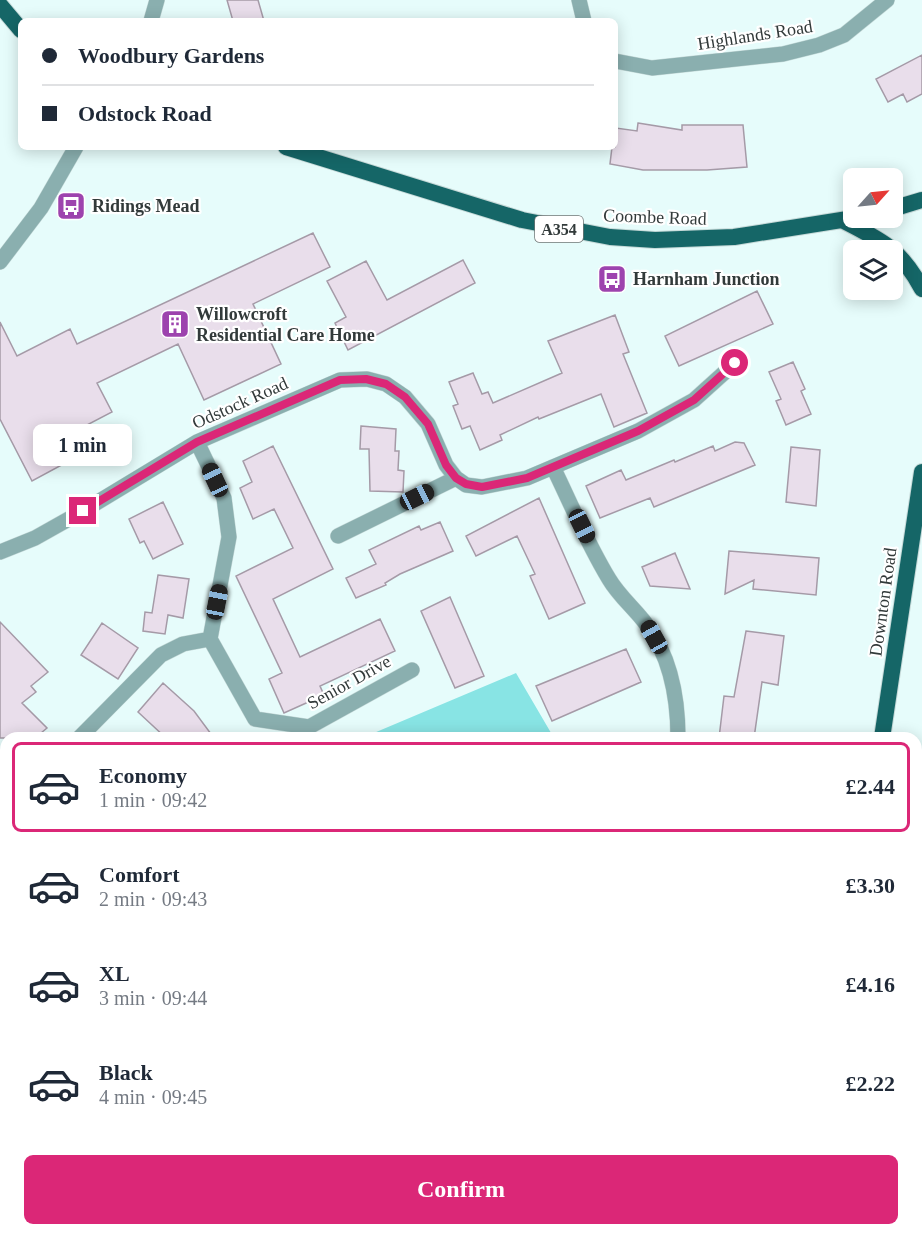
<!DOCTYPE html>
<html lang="en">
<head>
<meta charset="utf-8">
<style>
	:root { --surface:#fff; --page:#f6f6f7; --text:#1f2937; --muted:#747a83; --line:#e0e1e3; --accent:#db2777 }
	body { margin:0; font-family:"Times New Roman",serif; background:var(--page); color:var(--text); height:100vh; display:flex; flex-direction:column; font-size:22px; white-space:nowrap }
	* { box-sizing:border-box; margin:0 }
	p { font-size:20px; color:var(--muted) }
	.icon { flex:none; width:33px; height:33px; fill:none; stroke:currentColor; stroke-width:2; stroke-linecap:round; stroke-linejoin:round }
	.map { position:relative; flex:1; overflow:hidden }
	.details { position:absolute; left:0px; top:732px; width:922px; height:504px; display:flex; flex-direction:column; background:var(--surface); border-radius:18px 18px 0 0; box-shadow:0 3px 15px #0003 }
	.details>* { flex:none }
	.banner { position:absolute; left:18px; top:18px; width:600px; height:132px; border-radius:9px; box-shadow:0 3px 15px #0003; display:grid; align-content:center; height:132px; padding:0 24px; background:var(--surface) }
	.needle { width:39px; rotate:63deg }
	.fabs { position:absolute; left:843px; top:168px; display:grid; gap:12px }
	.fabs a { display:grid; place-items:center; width:60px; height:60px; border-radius:9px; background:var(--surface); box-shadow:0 3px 15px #0003; font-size:30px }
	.end { position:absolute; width:27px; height:27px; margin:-14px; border:8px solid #db2777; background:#fff; box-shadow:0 0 0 3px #fff }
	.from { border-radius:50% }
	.bubble { position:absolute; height:42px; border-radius:9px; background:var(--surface); box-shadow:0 3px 15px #0003; font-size:20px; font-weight:700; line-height:42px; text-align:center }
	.car { position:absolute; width:18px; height:36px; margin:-18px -9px; border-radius:8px; box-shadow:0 0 4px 2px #0007; background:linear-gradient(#222 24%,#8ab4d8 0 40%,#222 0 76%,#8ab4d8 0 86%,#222 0) }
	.banner b { display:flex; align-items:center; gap:21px; height:57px; font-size:22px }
	.banner b+b { border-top:2px solid var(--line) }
	.banner i { width:15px; height:15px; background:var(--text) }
	ul { padding:10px 0 0; list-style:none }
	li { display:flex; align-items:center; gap:18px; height:90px; margin:0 12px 9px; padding:0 12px; border:3px solid transparent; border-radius:9px }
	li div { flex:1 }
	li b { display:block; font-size:22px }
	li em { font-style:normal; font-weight:700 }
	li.active { border-color:var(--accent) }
	li>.icon { width:54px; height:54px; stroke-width:1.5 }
	.cta { display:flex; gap:12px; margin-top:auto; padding:12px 24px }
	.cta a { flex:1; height:69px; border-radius:9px; background:var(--accent); color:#fff; font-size:24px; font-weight:700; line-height:69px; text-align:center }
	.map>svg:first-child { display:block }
	.green { fill:#88e4e4 }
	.forest { fill:#76d2d2 }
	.building { fill:#e9deeb; stroke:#a59aa7; stroke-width:1.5 }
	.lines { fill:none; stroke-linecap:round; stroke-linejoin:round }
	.minor-casing { stroke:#c6d9d8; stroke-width:16 }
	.tertiary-casing { stroke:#c6d9d8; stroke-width:16 }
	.trunk-casing { stroke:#c6d9d8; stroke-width:18 }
	.minor { stroke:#8aafaf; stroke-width:15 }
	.tertiary { stroke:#8aafaf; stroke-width:15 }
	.trunk { stroke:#156667; stroke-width:16 }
	.route { stroke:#db2777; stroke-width:8 }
	.labels { text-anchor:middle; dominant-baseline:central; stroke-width:4.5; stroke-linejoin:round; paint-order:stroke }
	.shield { fill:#fff; stroke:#707575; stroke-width:1.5 }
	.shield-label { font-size:16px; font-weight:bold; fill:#323a3a }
	.street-label { font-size:18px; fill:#323a3a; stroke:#fff }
	.poi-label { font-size:18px; font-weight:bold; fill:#323a3a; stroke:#fff; text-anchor:start }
</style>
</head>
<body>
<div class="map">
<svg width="922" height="1236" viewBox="0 0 922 1236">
	<rect width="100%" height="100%" fill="#e6fcfb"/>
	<path class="green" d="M 516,673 L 554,738 L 362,738 Z
		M 6,1096 L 6,1230 L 0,1223 L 0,1102 Z
		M 6,1230 L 181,1230 L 183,1236 L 11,1236 Z"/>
	<path class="forest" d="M 6,854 L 6,914 L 0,916 L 0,855 Z
		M 753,1230 L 859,1230 L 860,1236 L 753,1236 Z"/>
	<path class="building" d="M 227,0 L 258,0 L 264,21 L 233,21 Z
		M 922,55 L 922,94 L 907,102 L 903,94 L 888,102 L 876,79 Z
		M 638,123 L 682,130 L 682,125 L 743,125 L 747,167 L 707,170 L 643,170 L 610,164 L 612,147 L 615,147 L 616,128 L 637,131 Z
		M 313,233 L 330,267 L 253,304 L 281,364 L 204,400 L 178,344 L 97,383 L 112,412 L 60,439 L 71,460 L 32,481 L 0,419 L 0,322 L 17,356 L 70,329 L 77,344 Z
		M 463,260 L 475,283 L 348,350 L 335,323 L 346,317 L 327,281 L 366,261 L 387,300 Z
		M 757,291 L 773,324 L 679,366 L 665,336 Z
		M 615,315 L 629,352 L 623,354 L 647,413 L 614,427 L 601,394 L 539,419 L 538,417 L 500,435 L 502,440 L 480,450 L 470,426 L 462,429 L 453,406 L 458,404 L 449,382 L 473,373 L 482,394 L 488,392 L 493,403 L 562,373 L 548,341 Z
		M 793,362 L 805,389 L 801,391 L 811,414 L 786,425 L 776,401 L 781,399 L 769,372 Z
		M 361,426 L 396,429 L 395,451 L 399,451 L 398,470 L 404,471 L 403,492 L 370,491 L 369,449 L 360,449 Z
		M 735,442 L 744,443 L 755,465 L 654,507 L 650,498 L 600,518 L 586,486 L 621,470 L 626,480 L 674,460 L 675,462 L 713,446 L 715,451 Z
		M 273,446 L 333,569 L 273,599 L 300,657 L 380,619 L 395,651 L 320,686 L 324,695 L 284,713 L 269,679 L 282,673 L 236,576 L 293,548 L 274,509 L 253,519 L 240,488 L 252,482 L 243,461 Z
		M 791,447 L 820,450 L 816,506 L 786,502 Z
		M 539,498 L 585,603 L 549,619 L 530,576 L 535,574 L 517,536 L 476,556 L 466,536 Z
		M 163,502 L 183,544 L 153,559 L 144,541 L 140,543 L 129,519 Z
		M 440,522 L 453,551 L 400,574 L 385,583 L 386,585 L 356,598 L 346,578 L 376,564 L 369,550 L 419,526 L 421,530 Z
		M 729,551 L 819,558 L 816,595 L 753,589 L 754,580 L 725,594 Z
		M 675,553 L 690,589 L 650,586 L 642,567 Z
		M 158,575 L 189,579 L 183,618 L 168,615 L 165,634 L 143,631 L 145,612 L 152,613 Z
		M 450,597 L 484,676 L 455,688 L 421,611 Z
		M 0,622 L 48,672 L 31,686 L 36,692 L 22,703 L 47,728 L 35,738 L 0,738 Z
		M 102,623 L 138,648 L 118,679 L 81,655 Z
		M 746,631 L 784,636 L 778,685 L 762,682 L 754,738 L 719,738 L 724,696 L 734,697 Z
		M 626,649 L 641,682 L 552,721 L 536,686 Z
		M 163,683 L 194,711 L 214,738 L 166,738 L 138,712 Z"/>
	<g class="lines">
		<g class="minor-casing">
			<path id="minor" d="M 579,0 L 584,21
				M 151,21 L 157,0
				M 615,61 L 652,68 L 783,54 L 819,45 L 844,35 L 887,0
				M 197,442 L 224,498 L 229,537 L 210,639 L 255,719 L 309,727 L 412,670
				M 553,467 C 571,504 587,543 609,579 C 619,596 634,608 646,624 C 671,657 678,699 678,738
				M 338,536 L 456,478
				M 0,552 L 35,538 L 83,511 L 197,442 L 340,380 L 367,379 L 386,384 L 405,397 L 428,424 L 446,465 L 456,478 L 466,485 L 482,487 L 527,478 L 638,431 L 694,400 L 735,363
				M 79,738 L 161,655 L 183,644 L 210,639
				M 0,779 L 6,778
				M 0,1077 L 6,1070
				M 916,1177 L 922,1176
				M 428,1230 L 428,1236
				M 641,1236 L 642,1230"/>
		</g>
		<g class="tertiary-casing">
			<path id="tertiary" d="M 0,262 L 41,208 L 76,147"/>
		</g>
		<g class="trunk-casing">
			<path id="trunk" d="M 0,5 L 21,30
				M 286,147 L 522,220 L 610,237 L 655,240 L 734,237 L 854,218
				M 892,209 L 922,200
				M 842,220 C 882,241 900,248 922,289
				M 882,738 L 922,472
				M 908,1230 L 909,1236"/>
		</g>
		<use href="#minor" class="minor"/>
		<use href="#tertiary" class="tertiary"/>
		<use href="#trunk" class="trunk"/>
	</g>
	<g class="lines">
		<path class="route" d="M 83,511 L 197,442 L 340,380 L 366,379 L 386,384 L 405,397 L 428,424 L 446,465 L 456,478 L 466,484 L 482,487 L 527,478 L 638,431 L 694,400 L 735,363"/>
	</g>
	<defs>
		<g id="bus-square" transform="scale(1.5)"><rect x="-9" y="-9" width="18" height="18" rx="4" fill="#9d43ae" stroke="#fff"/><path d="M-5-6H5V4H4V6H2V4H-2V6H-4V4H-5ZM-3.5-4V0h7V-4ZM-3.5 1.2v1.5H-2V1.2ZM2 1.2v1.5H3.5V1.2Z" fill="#fff"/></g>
		<g id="building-square" transform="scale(1.5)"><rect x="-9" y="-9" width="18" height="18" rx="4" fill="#9d43ae" stroke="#fff"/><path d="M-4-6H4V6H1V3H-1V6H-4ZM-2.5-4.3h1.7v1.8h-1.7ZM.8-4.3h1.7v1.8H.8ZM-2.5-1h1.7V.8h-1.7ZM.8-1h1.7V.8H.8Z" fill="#fff"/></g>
	</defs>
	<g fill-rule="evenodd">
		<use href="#bus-square" x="71" y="206"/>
		<use href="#bus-square" x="612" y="279"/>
		<use href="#building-square" x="175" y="324"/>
	</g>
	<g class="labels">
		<rect class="shield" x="535" y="216" width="48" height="26" rx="4.5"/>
		<g class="shield-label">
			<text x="559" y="229">A354</text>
		</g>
		<g class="street-label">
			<text transform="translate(755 35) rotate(-9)">Highlands Road</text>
			<text transform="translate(655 217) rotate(2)">Coombe Road</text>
			<text transform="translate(240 403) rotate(-24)">Odstock Road</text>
			<text transform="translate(883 602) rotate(-82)">Downton Road</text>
			<text transform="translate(349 682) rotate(-29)">Senior Drive</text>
		</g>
		<g class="poi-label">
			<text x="92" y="206">Ridings Mead</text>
			<text x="633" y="279">Harnham Junction</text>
			<text x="196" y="314">Willowcroft<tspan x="196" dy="21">Residential Care Home</tspan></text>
		</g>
	</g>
</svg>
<div class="fabs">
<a><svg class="needle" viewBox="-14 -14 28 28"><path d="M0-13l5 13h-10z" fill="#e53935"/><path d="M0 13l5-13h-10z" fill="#747a83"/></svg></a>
<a><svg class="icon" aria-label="layers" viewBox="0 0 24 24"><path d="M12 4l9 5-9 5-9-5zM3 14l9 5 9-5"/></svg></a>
</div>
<i class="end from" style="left:735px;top:363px"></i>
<i class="end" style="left:83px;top:511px"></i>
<div class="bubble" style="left:33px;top:424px;width:99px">1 min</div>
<i class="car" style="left:215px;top:480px;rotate:335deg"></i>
<i class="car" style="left:417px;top:497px;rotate:64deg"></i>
<i class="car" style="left:582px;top:526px;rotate:154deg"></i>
<i class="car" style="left:217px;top:602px;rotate:11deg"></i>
<i class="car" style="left:654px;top:637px;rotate:331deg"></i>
<div class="banner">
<b><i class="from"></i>Woodbury Gardens</b>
<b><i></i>Odstock Road</b>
</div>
<section class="details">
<ul>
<li class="active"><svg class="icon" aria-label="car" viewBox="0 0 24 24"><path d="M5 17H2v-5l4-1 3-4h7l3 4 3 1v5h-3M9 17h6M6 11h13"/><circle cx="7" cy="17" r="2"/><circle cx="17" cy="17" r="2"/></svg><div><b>Economy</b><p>1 min · 09:42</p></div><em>£2.44</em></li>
<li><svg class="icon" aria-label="car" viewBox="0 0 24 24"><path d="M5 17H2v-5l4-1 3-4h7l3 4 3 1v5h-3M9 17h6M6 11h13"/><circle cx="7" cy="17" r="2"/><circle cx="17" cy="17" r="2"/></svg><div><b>Comfort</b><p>2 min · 09:43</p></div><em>£3.30</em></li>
<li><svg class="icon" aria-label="car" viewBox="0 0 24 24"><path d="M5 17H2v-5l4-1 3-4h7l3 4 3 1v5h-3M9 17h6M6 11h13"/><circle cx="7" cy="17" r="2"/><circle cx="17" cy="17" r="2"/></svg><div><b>XL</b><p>3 min · 09:44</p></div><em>£4.16</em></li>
<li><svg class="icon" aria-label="car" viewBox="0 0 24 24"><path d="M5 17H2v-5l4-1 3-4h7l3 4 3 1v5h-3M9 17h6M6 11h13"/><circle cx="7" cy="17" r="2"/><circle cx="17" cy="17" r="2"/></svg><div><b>Black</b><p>4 min · 09:45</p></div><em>£2.22</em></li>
</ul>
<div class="cta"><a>Confirm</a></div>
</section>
</div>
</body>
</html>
